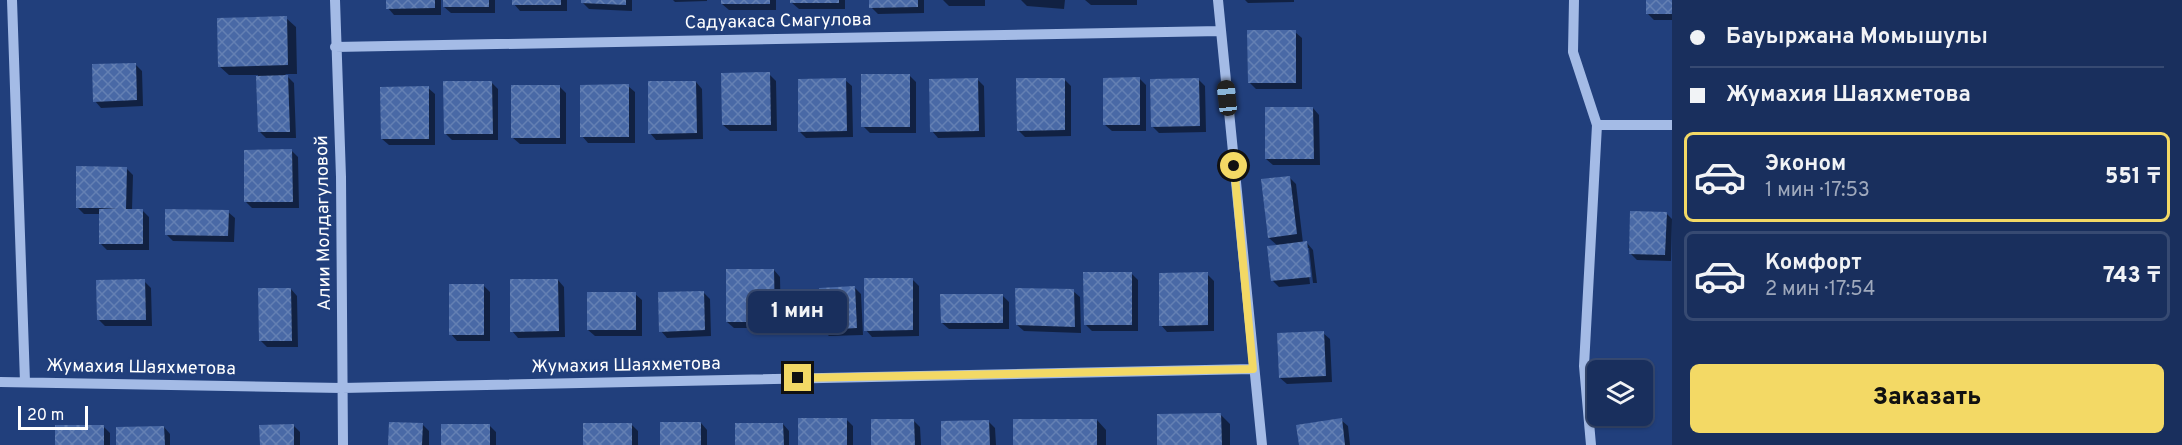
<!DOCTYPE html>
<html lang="ru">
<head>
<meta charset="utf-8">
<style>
	:root { --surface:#192f5d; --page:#263b66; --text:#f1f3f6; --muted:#9fa9bc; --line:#374a72; --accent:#f3d965 }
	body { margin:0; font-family:Overpass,sans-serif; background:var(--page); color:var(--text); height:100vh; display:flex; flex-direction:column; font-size:22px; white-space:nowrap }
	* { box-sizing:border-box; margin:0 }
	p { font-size:20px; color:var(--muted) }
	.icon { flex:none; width:33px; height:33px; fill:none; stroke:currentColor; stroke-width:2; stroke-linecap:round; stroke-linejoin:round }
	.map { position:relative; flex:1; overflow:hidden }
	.side { display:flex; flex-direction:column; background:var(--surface); width:510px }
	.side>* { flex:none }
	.hud { display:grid; align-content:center; height:132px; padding:0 18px; background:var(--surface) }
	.controls { position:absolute; left:1587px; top:360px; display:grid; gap:12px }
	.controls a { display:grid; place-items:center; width:66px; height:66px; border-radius:9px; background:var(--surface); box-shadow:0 2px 4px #0004,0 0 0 2px var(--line); font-size:30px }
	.scale { position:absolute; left:18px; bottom:15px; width:70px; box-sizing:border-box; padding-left:6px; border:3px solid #fff; border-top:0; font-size:16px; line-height:21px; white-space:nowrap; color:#fff; -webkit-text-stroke:4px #213f7c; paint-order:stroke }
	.end { position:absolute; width:27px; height:27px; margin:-14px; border:8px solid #f3d965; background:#111; box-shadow:0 0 0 3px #111 }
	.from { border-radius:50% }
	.bubble { position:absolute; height:42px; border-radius:9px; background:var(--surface); box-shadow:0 2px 4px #0004,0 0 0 2px var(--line); font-size:20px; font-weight:800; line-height:42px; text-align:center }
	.car { position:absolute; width:18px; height:36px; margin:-18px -9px; border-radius:8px; box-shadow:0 0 4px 2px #0007; background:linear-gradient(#222 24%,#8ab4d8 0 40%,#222 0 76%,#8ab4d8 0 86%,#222 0) }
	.hud b { display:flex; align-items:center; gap:21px; height:57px; font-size:22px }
	.hud b+b { border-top:2px solid var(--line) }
	.hud i { width:15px; height:15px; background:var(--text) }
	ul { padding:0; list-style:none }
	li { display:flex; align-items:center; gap:18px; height:90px; margin:0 12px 9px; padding:0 6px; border:3px solid var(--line); border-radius:9px }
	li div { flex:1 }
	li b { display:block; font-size:22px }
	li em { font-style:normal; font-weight:800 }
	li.on { border-color:var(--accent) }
	li>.icon { width:54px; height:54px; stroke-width:1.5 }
	.button { display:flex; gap:12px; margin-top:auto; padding:12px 18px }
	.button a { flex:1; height:69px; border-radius:9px; background:var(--accent); color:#111; font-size:24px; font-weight:800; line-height:69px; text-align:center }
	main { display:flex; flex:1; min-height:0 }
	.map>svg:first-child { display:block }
	.shadow { fill:#0007 }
	.building { fill:url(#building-cross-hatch) }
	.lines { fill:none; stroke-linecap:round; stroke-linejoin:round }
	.minor { stroke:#a4bbe6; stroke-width:10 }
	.route { stroke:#f3d965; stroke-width:8 }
	.labels { text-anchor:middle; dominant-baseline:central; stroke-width:4.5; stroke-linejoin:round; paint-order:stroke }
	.street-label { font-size:18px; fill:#fff; stroke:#213f7c }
</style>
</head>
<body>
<main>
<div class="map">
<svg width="1672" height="445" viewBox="0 0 1672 445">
	<defs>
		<pattern id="building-cross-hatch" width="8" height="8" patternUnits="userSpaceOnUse" patternTransform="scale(1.5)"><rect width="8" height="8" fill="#4969a6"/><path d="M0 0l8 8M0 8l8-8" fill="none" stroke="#6480b3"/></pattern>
	</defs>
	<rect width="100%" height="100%" fill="#213f7c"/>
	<path class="shadow" d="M 387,0 L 441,0 L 441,15 L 394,15 L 388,8 Z
		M 444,0 L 495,0 L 495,13 L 451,13 L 444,7 Z
		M 514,0 L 567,0 L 567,11 L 520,11 L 514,4 Z
		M 583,0 L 632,0 L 632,11 L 589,9 L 583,3 Z
		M 673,0 L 707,0 L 707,1 L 675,2 Z
		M 722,0 L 776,0 L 776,10 L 729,10 L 722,4 Z
		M 792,0 L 845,0 L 845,9 L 799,9 L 792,3 Z
		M 871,0 L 924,0 L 924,13 L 878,14 L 871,7 Z
		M 943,0 L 985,0 L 985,6 L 949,6 Z
		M 1021,0 L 1065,0 L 1064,9 L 1027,6 Z
		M 1085,0 L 1137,0 L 1137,5 L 1091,5 Z
		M 1245,0 L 1294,0 L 1294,2 L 1248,3 Z
		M 1648,0 L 1672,0 L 1672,20 L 1654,20 L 1648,14 Z
		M 286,18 L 296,27 L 297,74 L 285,74 L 294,83 L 296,138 L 266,138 L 259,131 L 258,75 L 229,75 L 219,66 Z
		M 1295,32 L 1302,38 L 1302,89 L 1256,89 L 1249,82 Z
		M 135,64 L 142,71 L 143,106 L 101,108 L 95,101 Z
		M 769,74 L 776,81 L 777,131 L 730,131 L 723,125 Z
		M 909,75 L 916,82 L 916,133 L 870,133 L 863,126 Z
		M 1139,78 L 1146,85 L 1146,131 L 1112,131 L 1105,125 Z
		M 1064,79 L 1071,86 L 1071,136 L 1025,137 L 1018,130 Z
		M 1198,79 L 1205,86 L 1206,132 L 1159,133 L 1152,126 Z
		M 845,80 L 852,86 L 853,137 L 806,138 L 799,131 Z
		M 978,80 L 984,86 L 985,137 L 938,138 L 932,131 Z
		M 696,82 L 702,89 L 703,139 L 656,140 L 650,133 Z
		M 492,83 L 498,89 L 498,140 L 452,140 L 445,133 Z
		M 559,86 L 566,93 L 566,144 L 520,144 L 513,138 Z
		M 628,86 L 635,92 L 635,143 L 588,143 L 582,136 Z
		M 428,88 L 435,94 L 435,145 L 389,145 L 382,139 Z
		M 1313,108 L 1319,115 L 1320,165 L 1273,165 L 1266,159 Z
		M 292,151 L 298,157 L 299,208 L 252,208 L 246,202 Z
		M 126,168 L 133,175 L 132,210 L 142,210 L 149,217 L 149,250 L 107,250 L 101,244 L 101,214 L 84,214 L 77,207 Z
		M 1290,178 L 1296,184 L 1303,243 L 1307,243 L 1313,250 L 1317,283 L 1313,283 L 1309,248 L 1306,248 L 1310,284 L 1279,287 L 1273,281 L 1278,246 L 1269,238 Z
		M 228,212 L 235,218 L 234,242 L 173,241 L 167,235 Z
		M 1666,213 L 1672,219 L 1671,261 L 1637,260 L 1630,253 Z
		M 774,270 L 780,277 L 781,328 L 734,328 L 727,322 Z
		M 1131,273 L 1138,280 L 1138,331 L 1092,331 L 1085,324 Z
		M 1207,274 L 1214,281 L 1214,331 L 1167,332 L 1161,325 Z
		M 912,279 L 919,286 L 919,336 L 872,337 L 866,330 Z
		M 558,280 L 564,287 L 565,337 L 518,338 L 512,331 Z
		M 144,281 L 151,288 L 152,326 L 105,326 L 98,319 Z
		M 483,285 L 490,292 L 490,341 L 457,341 L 451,334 Z
		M 855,288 L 861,294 L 863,335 L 829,336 L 822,329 Z
		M 291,289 L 297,296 L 298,347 L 267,347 L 260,340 Z
		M 1073,291 L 1080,297 L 1081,333 L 1024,331 L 1017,325 Z
		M 704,293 L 710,299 L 711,336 L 667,338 L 661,331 Z
		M 635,294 L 642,300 L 642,336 L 595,336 L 588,330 Z
		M 1002,295 L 1009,302 L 1009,329 L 949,329 L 942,323 Z
		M 1323,333 L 1330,339 L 1332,382 L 1287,384 L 1280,378 Z
		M 1221,415 L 1230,424 L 1230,445 L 1159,445 Z
		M 846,419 L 853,426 L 853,445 L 800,445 Z
		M 1097,420 L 1106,430 L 1106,445 L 1015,445 Z
		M 1341,420 L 1348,426 L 1350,445 L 1300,445 Z
		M 914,421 L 920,427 L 921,445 L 873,445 Z
		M 989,422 L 995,428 L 996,445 L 942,445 Z
		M 701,423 L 707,430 L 707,445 L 662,445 Z
		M 422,424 L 429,431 L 429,445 L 390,445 Z
		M 631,424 L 638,431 L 638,445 L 584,445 Z
		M 783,424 L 789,431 L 789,445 L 736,445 Z
		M 293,425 L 300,432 L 300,445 L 261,445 Z
		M 489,425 L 496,432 L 496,445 L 443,445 Z
		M 103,426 L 110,433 L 110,445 L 56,445 Z
		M 164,427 L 170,434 L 170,445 L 118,445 Z"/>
	<path class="building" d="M 386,0 L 435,0 L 435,8 L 386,9 Z
		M 443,0 L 489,0 L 489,7 L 443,7 Z
		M 512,0 L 561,0 L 561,5 L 512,5 Z
		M 581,0 L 626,0 L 626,5 L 581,3 Z
		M 721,0 L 770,0 L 770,4 L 721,4 Z
		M 790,0 L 839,0 L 839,3 L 790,3 Z
		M 869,0 L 918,0 L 918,7 L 869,8 Z
		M 1646,0 L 1672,0 L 1672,14 L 1646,14 Z
		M 287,16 L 288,65 L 218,67 L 217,18 Z
		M 1247,30 L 1296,30 L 1296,83 L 1248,83 Z
		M 136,63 L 137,100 L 93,102 L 92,64 Z
		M 770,72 L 771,125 L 722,125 L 721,73 Z
		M 861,74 L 910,74 L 910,127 L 861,127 Z
		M 288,75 L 290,132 L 258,132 L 256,76 Z
		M 1140,77 L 1140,125 L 1103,125 L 1103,78 Z
		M 846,78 L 847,131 L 798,132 L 798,79 Z
		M 978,78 L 979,131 L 930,132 L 929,79 Z
		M 1016,78 L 1065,78 L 1065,130 L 1017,131 Z
		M 1199,78 L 1200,126 L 1151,127 L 1150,79 Z
		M 443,81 L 492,81 L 493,134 L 444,134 Z
		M 648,81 L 696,81 L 697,133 L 648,134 Z
		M 629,84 L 629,137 L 580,137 L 580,85 Z
		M 511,85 L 560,85 L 560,138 L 511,138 Z
		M 429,86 L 429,139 L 381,139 L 380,87 Z
		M 1265,107 L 1313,107 L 1314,159 L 1265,159 Z
		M 292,149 L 293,202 L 244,202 L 244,150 Z
		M 76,166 L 127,167 L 126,209 L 143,209 L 143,244 L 99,244 L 99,209 L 118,208 L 76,208 Z
		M 1290,176 L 1297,234 L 1268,238 L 1261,179 Z
		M 165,209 L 229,210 L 228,236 L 165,235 Z
		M 1630,211 L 1667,212 L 1665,255 L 1629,254 Z
		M 1307,241 L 1311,277 L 1271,281 L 1267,246 Z
		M 726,269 L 774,269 L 775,322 L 726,322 Z
		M 1083,272 L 1132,272 L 1132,325 L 1084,325 Z
		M 1208,272 L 1208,325 L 1159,326 L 1159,273 Z
		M 864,278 L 913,278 L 913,330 L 864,331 Z
		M 145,279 L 146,320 L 97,320 L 96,280 Z
		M 510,279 L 558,279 L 559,331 L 510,332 Z
		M 449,284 L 484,284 L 484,335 L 449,335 Z
		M 855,286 L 857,328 L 821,330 L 819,288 Z
		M 258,288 L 291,288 L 292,341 L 259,341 Z
		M 1015,288 L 1074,289 L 1075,327 L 1016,325 Z
		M 704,291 L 705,330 L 659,332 L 658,292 Z
		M 587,292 L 636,292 L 636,330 L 587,330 Z
		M 940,294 L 1003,294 L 1003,323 L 941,323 Z
		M 1324,331 L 1326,376 L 1279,378 L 1277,333 Z
		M 1221,413 L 1222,445 L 1157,445 L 1157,414 Z
		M 798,418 L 847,418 L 847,445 L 798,445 Z
		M 1342,418 L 1345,445 L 1299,445 L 1296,425 Z
		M 871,419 L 914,419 L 915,445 L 871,445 Z
		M 1013,419 L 1097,419 L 1097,445 L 1013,445 Z
		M 989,420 L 990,445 L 941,445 L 941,421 Z
		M 389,422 L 423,423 L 422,445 L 388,445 Z
		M 660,422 L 701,422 L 701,445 L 660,445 Z
		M 583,423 L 632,423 L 632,445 L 583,445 Z
		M 735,423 L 783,423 L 784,445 L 735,445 Z
		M 294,424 L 294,445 L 260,445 L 259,425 Z
		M 441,424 L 490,424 L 490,445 L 441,445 Z
		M 55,425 L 104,425 L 104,445 L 55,445 Z
		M 164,426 L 165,445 L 116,445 L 116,427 Z"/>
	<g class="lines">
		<path class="minor" d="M 12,0 L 25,382
			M 335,0 L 341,177 L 343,445
			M 1218,0 L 1262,445
			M 1574,0 L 1573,52 L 1597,125 L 1584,366 L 1591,445
			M 335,47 L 1221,31
			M 1597,125 L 1672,125
			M 0,382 L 342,388 L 1253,369"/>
	</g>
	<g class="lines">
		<path class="route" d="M 798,378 L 1253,369 L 1234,166"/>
	</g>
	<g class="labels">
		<g class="street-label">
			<text transform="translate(778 22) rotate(-1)">Садуакаса Смагулова</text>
			<text transform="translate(324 223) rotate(-91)">Алии Молдагуловой</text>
			<text transform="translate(626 366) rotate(-1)">Жумахия Шаяхметова</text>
			<text transform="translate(141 368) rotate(1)">Жумахия Шаяхметова</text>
		</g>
	</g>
</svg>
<div class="controls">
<a><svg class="icon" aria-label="layers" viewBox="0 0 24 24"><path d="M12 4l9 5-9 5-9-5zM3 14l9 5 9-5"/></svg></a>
</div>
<div class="scale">20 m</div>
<i class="end from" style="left:1234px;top:166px"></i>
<i class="end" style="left:798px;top:378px"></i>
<div class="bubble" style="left:748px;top:291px;width:99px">1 мин</div>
<i class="car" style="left:1227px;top:98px;rotate:354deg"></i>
</div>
<section class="side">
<div class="hud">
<b><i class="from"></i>Бауыржана Момышулы</b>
<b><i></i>Жумахия Шаяхметова</b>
</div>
<ul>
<li class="on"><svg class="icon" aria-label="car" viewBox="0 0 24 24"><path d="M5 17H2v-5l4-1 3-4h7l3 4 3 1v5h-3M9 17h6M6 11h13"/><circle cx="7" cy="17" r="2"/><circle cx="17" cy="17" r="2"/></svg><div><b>Эконом</b><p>1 мин · 17:53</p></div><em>551 ₸</em></li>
<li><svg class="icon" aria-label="car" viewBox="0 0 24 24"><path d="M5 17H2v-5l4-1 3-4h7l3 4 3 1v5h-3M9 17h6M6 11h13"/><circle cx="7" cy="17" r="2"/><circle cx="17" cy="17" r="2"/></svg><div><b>Комфорт</b><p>2 мин · 17:54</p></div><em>743 ₸</em></li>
</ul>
<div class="button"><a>Заказать</a></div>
</section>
</main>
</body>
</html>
